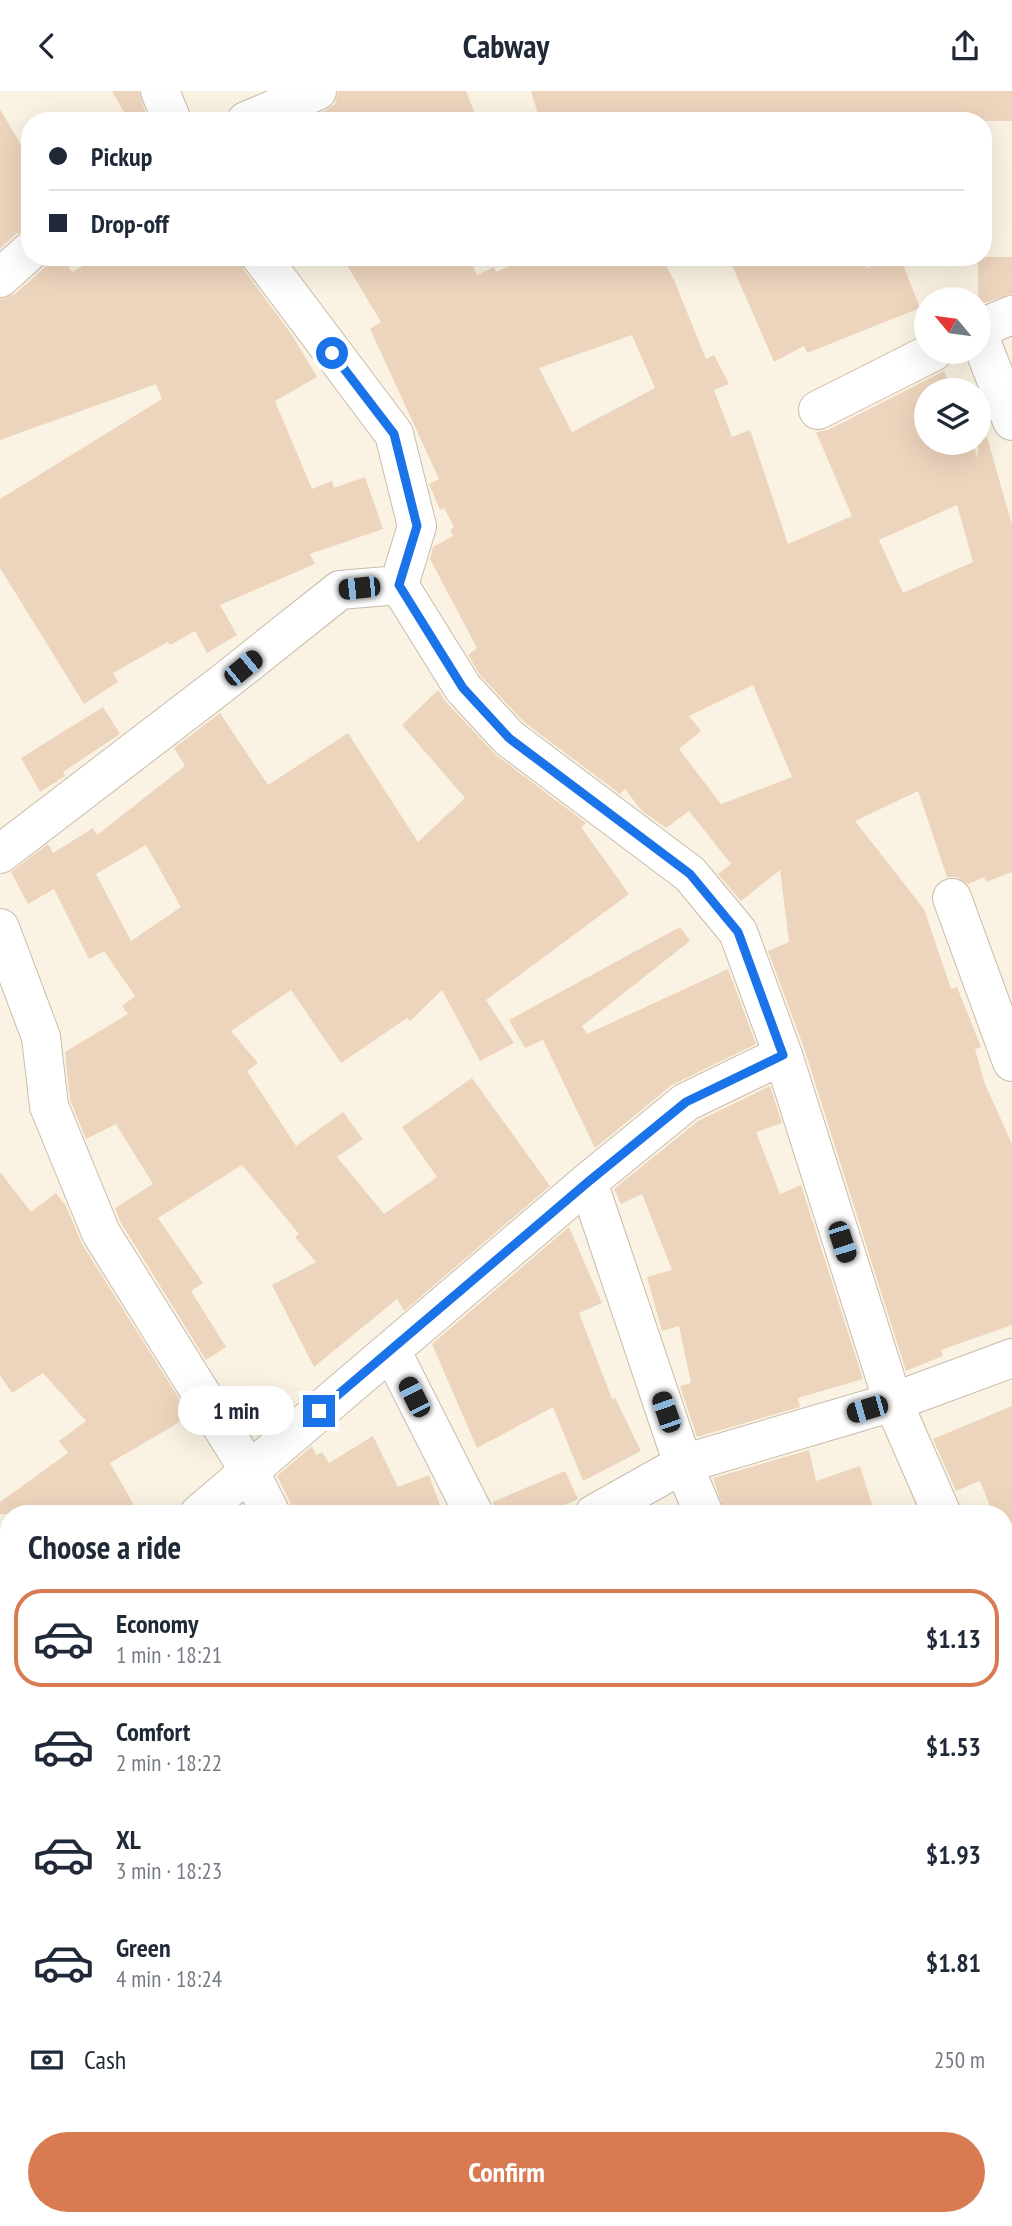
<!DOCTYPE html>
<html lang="en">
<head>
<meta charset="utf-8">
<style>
	:root { --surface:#fff; --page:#f2f2f3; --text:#1f2937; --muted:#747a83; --line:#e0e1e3; --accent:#d97b52 }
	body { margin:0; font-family:"PT Sans Narrow",sans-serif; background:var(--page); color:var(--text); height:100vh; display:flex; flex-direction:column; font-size:26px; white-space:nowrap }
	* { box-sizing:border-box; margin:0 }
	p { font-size:23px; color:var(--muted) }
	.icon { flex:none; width:38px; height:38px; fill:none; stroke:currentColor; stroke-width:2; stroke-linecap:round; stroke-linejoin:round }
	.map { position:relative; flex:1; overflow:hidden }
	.sheet { position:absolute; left:0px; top:1414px; width:1013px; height:721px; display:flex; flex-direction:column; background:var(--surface); border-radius:28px 28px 0 0; box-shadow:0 7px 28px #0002 }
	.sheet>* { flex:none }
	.hud { position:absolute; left:21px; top:21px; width:971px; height:154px; border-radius:28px; box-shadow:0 7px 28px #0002; display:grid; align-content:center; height:154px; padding:0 28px; background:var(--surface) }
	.needle { width:46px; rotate:299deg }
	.fabs { position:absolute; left:914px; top:196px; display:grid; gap:14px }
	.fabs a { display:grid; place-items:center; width:77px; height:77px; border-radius:50%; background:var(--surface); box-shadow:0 7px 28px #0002; font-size:35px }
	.end { position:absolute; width:32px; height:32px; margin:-16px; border:9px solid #1a73e8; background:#fff; box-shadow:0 0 0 4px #fff }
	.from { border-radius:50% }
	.bubble { position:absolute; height:49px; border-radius:24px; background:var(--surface); box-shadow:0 7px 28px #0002; font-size:23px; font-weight:600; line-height:49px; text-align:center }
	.car { position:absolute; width:21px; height:42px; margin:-21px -10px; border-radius:9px; box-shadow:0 0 5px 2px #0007; background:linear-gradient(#222 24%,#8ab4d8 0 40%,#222 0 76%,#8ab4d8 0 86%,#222 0) }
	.hud b { display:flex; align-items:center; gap:24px; height:66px; font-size:26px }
	.hud b+b { border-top:2px solid var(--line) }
	.hud i { width:18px; height:18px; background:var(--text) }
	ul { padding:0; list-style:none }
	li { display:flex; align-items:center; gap:21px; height:98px; margin:0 14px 10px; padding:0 14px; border:4px solid transparent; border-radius:28px }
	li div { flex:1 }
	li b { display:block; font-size:26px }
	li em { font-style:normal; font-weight:600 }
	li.on { border-color:var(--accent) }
	li>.icon { width:63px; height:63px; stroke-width:1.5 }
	h2 { padding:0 28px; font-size:32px; line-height:84px }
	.pay { display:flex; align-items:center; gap:18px; height:77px; padding:0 28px; font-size:26px }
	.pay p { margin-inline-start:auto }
	.cta { display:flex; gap:14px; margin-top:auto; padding:14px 28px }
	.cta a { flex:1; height:80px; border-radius:42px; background:var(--accent); color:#fff; font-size:28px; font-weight:600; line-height:80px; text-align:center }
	header { display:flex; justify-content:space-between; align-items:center; height:91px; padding:0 28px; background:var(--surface); font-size:32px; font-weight:600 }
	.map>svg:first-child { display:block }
	.building { fill:#edd4bd; fill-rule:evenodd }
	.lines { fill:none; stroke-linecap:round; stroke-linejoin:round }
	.minor-casing { stroke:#c9bbaa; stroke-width:40 }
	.minor { stroke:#fff; stroke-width:38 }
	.route { stroke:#1a73e8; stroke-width:9 }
</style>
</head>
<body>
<header><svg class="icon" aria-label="back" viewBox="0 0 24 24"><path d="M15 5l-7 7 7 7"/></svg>Cabway<svg class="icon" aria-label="share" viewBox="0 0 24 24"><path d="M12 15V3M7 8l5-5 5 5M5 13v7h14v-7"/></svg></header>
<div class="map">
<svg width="1012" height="2135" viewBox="0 0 1012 2135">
	<rect width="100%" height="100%" fill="#faf3e3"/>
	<path class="building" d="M 112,0 L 139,0 L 148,30 L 129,30 Z
		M 338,0 L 466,0 L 478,30 L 327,30 L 323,21 L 335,13 Z
		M 531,0 L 1012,0 L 1012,30 L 540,30 Z
		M 0,18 L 30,69 L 30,139 L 16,143 L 0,158 Z
		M 51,166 L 63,166 L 72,181 L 90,171 L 92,174 L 110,166 L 240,166 L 244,179 L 292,244 L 317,286 L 275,310 L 312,398 L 332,390 L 334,397 L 365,386 L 383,438 L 310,463 L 315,473 L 220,514 L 237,544 L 207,562 L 195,540 L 170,554 L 168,551 L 113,582 L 118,591 L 84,613 L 0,477 L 0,408 L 162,308 L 156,293 L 0,349 L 0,208 L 15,203 L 45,176 Z
		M 342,166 L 469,166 L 477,184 L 494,176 L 496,181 L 530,166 L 661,166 L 674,189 L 706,268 L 714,264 L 729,293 L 714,299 L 732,346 L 750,339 L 788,453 L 852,425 L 816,341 L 828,339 L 944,280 L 952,299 L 926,299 L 926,352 L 972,352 L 978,367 L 978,348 L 987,346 L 1012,434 L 1012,781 L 986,791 L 984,786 L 968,793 L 956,786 L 947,786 L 918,700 L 855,730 L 924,818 L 951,898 L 957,896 L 981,956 L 975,958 L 985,993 L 1012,1053 L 1012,1234 L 941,1259 L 943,1265 L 906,1280 L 804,957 L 768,860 L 789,851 L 780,779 L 741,810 L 718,783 L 731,773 L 689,720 L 666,737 L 641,719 L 625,698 L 620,703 L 524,631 L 480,584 L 468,564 L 477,557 L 430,468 L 433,456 L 453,445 L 450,439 L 454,436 L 444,417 L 440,419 L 429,393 L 439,388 L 370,238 L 381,231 ZM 632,244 L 655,297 L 572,341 L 539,277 ZM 957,414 L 973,471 L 903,502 L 879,449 ZM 753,594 L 792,686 L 721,713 L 679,658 L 701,640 L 689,625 Z
		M 749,166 L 862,166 L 866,177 L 893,166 L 900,166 L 920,217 L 807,262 L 804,255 L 774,271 L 732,174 Z
		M 978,166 L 1012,166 L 1012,203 L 978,214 Z
		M 438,599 L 447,612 L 496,664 L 586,732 L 581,736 L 629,803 L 486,909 L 514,952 L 480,970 L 442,899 L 410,930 L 407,927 L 341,972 L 291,899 L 231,940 L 258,972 L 247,980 L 296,1055 L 343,1021 L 363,1048 L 337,1066 L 384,1123 L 437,1086 L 402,1036 L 472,987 L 550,1095 L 404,1220 L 397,1208 L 314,1276 L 272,1194 L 316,1171 L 295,1146 L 299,1143 L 242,1074 L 158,1127 L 203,1192 L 191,1200 L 226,1256 L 206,1269 L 121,1132 L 115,1117 L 153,1093 L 116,1033 L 86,1048 L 70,1009 L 65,961 L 128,923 L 122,915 L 135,905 L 104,860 L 89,868 L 54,798 L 28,813 L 11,781 L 48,753 L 53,762 L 93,737 L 97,744 L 185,675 L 174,657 L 220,622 L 268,694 L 348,642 L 418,751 L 465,707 L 402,634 ZM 146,754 L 181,816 L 131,850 L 96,783 Z
		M 103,616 L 120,643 L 63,681 L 65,685 L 40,701 L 21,667 Z
		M 680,836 L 690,850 L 582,935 L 587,943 L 728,878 L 756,953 L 672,994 L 595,1057 L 543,949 L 525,957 L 509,929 Z
		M 770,995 L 782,1032 L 756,1041 L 780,1103 L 801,1094 L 863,1288 L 798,1307 L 800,1316 L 697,1346 L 680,1295 L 691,1292 L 679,1235 L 662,1240 L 647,1186 L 672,1179 L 642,1103 L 621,1113 L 614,1098 L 698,1030 Z
		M 0,1081 L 31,1121 L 56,1102 L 66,1115 L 82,1153 L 190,1325 L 110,1372 L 139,1423 L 0,1423 L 0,1411 L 68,1362 L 59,1350 L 86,1330 L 43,1282 L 12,1302 L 0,1284 Z
		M 569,1136 L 602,1212 L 579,1222 L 612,1308 L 615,1307 L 641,1360 L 583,1390 L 553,1316 L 477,1357 L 432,1253 Z
		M 1012,1315 L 1012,1465 L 1009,1466 L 1004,1454 L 1004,1423 L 993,1423 L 980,1390 L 956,1400 L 933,1348 Z
		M 373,1345 L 398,1396 L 429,1384 L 443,1423 L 293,1423 L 291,1413 L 277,1385 L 312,1355 L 316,1364 L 322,1361 L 329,1372 Z
		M 809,1359 L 816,1390 L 860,1375 L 875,1423 L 725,1423 L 713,1387 Z
		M 565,1380 L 578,1408 L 545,1423 L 496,1423 L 493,1411 Z"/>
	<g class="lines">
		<g class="minor-casing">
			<path id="minor" d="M 160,0 L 172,30
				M 246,30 L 317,0
				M 261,166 L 394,343 L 417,435 L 399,494 L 463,597 L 509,647 L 690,783 L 738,841 L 783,964 L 893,1311 L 942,1423
				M 0,187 L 30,160
				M 978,238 L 1012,224
				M 978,242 L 1012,330
				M 818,319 L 933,261
				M 0,763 L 223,592 L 340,499 L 399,494
				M 952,807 L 1012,971
				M 0,837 L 41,946 L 49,1015 L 101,1142 L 250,1381 L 271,1423
				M 588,1091 L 683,1373 L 704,1423
				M 391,1259 L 474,1423
				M 199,1423 L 588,1091 L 686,1011 L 783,964
				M 594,1423 L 683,1373 L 893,1311 L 1012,1267
				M 1004,1566 L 1012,1583
				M 0,1577 L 9,1570
				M 0,1630 L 9,1651
				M 190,2126 L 194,2135
				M 384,2126 L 387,2135
				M 564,2126 L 568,2135
				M 785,2126 L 789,2135
				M 1003,2126 L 1007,2135"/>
		</g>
		<use href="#minor" class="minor"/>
	</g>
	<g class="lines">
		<path class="route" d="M 319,1320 L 588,1091 L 686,1011 L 783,964 L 738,841 L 690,783 L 509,647 L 463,597 L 399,494 L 417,435 L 394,343 L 332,262"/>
	</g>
</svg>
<div class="fabs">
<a><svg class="needle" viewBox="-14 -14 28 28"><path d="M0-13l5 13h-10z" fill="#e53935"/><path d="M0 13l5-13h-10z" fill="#747a83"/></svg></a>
<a><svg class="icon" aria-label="layers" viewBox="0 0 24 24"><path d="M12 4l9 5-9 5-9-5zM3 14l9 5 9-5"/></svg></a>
</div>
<i class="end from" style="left:332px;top:262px"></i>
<i class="end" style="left:319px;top:1320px"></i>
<div class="bubble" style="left:178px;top:1295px;width:116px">1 min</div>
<i class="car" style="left:359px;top:497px;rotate:264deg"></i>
<i class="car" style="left:243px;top:577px;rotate:51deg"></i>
<i class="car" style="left:842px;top:1151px;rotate:162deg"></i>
<i class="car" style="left:414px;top:1306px;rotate:333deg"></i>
<i class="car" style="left:867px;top:1318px;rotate:254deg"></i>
<i class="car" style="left:666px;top:1321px;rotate:341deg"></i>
<div class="hud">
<b><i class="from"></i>Pickup</b>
<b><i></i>Drop-off</b>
</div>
<section class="sheet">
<h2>Choose a ride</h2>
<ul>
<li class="on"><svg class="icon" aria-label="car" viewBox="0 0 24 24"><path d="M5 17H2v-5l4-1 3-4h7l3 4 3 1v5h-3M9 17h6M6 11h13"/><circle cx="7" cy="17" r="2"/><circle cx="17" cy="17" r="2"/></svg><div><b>Economy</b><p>1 min · 18:21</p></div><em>$1.13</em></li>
<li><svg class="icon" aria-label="car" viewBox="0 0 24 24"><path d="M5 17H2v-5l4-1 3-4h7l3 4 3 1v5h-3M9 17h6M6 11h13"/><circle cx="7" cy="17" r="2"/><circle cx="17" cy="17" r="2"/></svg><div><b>Comfort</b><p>2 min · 18:22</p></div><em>$1.53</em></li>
<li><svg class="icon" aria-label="car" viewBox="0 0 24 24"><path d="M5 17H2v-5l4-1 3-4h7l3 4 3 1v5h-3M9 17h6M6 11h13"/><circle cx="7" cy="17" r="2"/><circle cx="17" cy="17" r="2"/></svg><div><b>XL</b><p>3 min · 18:23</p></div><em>$1.93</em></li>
<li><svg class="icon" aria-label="car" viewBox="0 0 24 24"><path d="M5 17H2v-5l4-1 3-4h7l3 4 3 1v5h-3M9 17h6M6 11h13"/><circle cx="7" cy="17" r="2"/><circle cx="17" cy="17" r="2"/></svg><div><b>Green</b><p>4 min · 18:24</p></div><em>$1.81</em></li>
</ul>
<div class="pay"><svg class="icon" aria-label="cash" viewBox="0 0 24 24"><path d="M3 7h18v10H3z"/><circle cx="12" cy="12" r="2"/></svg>Cash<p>250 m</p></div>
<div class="cta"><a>Confirm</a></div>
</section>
</div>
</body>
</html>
